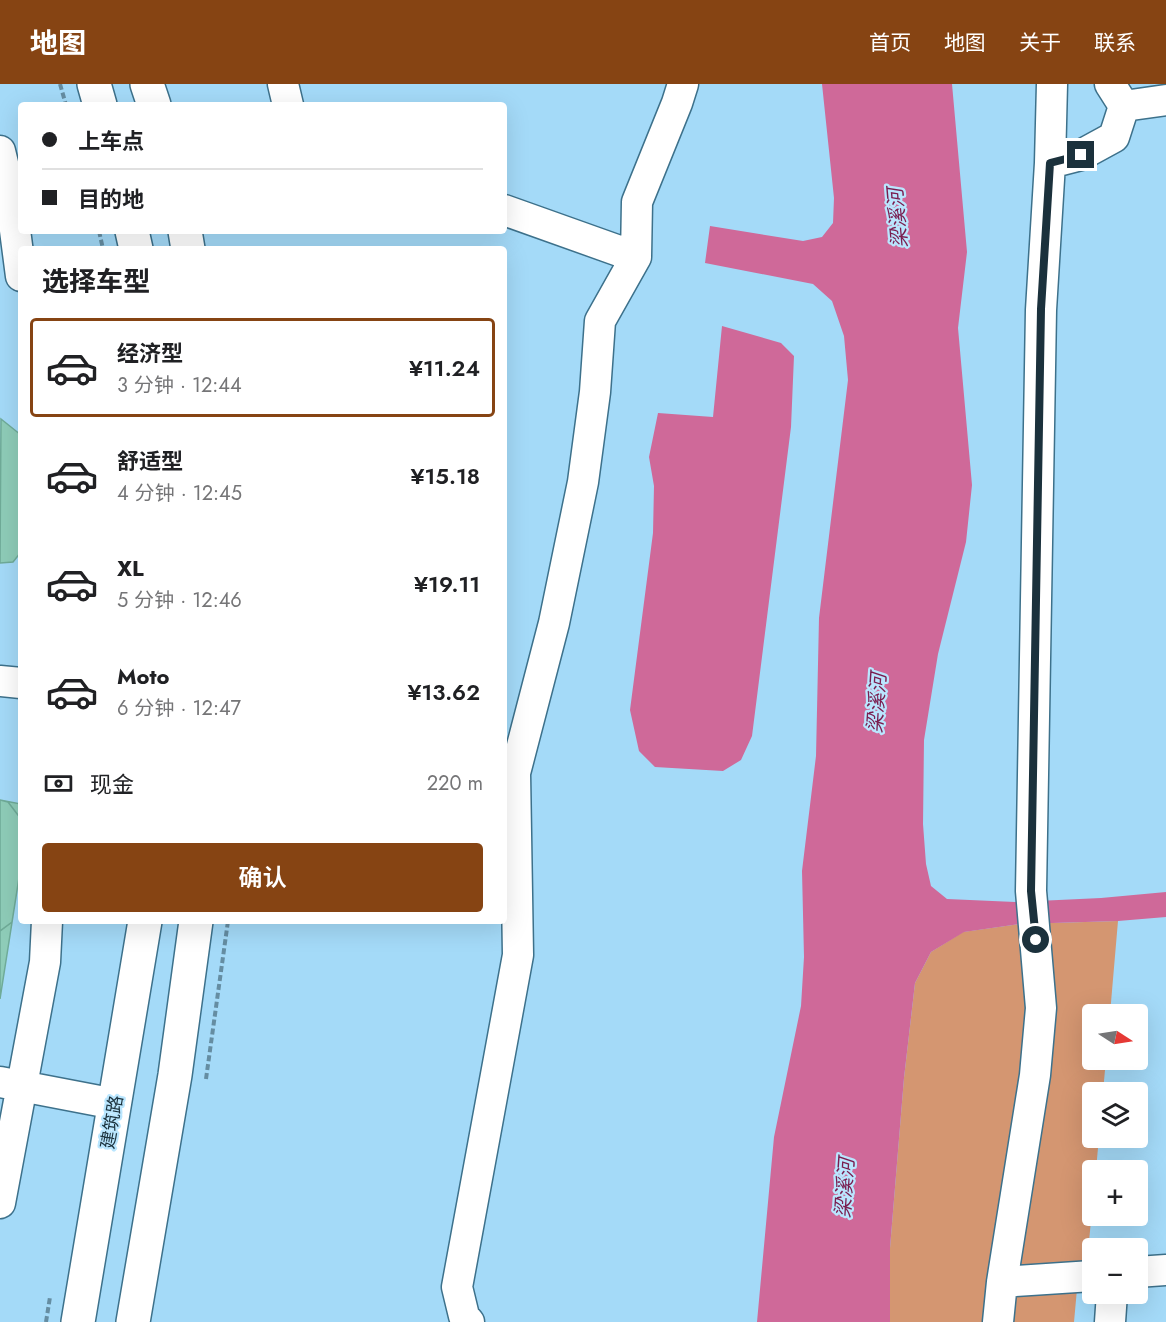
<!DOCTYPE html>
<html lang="zh">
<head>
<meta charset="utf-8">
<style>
	:root { --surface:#fff; --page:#f6f6f6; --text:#202124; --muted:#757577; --line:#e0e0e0; --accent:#864413 }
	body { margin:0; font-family:Jost,"Noto Sans SC",sans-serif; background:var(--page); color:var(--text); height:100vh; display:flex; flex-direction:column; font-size:22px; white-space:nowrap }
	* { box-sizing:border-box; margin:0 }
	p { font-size:20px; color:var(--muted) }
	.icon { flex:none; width:33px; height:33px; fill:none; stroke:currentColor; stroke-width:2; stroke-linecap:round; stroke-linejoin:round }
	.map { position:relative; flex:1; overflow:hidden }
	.sheet { position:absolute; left:18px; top:162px; width:489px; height:678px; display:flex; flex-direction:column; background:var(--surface); border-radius:6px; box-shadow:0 6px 24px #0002 }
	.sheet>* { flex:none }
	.hud { position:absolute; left:18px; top:18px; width:489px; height:132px; border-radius:6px; box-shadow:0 6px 24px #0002; display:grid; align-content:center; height:132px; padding:0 24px; background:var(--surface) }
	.needle { width:39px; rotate:102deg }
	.buttons { position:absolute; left:1082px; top:920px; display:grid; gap:12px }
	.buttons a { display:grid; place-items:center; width:66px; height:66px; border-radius:6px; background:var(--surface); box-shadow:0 6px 24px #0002; font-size:30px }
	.end { position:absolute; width:27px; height:27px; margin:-14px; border:8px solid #1b313c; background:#fff; box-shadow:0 0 0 3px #fff }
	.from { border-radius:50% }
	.hud b { display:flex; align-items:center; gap:21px; height:57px; font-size:22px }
	.hud b+b { border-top:2px solid var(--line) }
	.hud i { width:15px; height:15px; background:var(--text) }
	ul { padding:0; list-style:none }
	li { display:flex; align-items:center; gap:18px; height:99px; margin:0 12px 9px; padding:0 12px; border:3px solid transparent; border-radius:6px }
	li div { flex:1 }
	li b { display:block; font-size:22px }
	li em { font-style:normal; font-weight:600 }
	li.on { border-color:var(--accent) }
	li>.icon { width:54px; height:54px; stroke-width:1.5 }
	h2 { padding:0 24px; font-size:27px; line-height:72px }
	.pay { display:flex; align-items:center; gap:15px; height:66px; padding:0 24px; font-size:22px }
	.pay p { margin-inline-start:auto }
	.button { display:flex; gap:12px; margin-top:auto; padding:12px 24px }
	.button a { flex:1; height:69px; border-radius:6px; background:var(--accent); color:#fff; font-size:24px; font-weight:600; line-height:69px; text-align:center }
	header { display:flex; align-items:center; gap:36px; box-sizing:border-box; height:84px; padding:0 30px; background:var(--accent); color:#fff }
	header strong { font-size:28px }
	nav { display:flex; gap:33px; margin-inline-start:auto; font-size:21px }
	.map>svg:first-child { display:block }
	.green { fill:#d49671 }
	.water { fill:#cf6999 }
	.building { fill:#8eccb8; stroke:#6fab98; stroke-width:1.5 }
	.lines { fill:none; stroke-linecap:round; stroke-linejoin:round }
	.minor-casing { stroke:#3d718b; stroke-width:33 }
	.major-casing { stroke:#3d718b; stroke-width:36 }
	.path { stroke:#658da2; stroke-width:4; stroke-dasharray:6 3; stroke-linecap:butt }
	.minor { stroke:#fff; stroke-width:30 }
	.major { stroke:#fff; stroke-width:33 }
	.route { stroke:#1b313c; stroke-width:8 }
	.labels { text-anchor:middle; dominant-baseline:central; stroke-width:4.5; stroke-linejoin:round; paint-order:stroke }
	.street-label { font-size:18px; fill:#1b313c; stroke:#bae6fe }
	.water-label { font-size:20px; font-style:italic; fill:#7a1d4f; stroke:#bae6fe }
</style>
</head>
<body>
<header>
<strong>地图</strong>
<nav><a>首页</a><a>地图</a><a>关于</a><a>联系</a></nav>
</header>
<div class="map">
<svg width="1166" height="1238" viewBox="0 0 1166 1238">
	<rect width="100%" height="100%" fill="#a4daf8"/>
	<path class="green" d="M 1118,837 L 1110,930 L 1092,930 L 1092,975 L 1106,975 L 1103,1008 L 1092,1008 L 1092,1053 L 1099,1053 L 1096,1086 L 1092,1086 L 1092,1127 L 1088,1167 L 1078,1194 L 1074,1238 L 890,1238 L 890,1164 L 904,994 L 915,899 L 931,868 L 963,848 L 1020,840 Z"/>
	<path class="water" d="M 822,0 L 952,0 L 967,168 L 958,244 L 972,401 L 966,458 L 938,570 L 924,656 L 923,740 L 926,780 L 931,802 L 947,815 L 1015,818 L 1101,814 L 1166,808 L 1166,833 L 1118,837 L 1020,840 L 964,848 L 931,868 L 915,899 L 904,994 L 890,1164 L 890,1238 L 757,1238 L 774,1053 L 801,922 L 804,873 L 802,787 L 816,672 L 819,534 L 848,296 L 844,252 L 832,217 L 813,200 L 705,179 L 710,142 L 803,157 L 822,153 L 833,139 L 834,114 Z
		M 722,242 L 781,259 L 794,272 L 791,343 L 752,652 L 741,676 L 723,687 L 655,683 L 639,667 L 630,626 L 653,449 L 654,402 L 649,373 L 658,329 L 713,333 Z"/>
	<path class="building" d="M 1,335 L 21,351 L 21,468 L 13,478 L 0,479 Z
		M 0,716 L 8,718 L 21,735 L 21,781 L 12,838 L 0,847 Z
		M 0,716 L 21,720 L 21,781 L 0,915 Z"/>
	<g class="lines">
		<g class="minor-casing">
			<path id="minor" d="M 283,0 L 288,21
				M 1110,0 L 1124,22 L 1166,16
				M 0,67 L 10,108 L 21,192
				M 1050,79 L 1081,71 L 1114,53 L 1124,22
				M 504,126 L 636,173
				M 0,597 L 21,599
				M 0,998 L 115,1020
				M 0,1119 L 45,878 L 47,837
				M 1137,1188 L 1166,1186
				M 1002,1198 L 1092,1192
				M 469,1238 L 464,1232 L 457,1203 L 518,871 L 515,689 L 554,539 L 583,398 L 595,308 L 600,237 L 636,173 L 637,118 L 677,19 L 683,0
				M 998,1238 L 1002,1198 L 1035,991 L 1041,924 L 1031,807 L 1041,226 L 1050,79 L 1052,0
				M 1110,1238 L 1112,1209"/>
		</g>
		<g class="major-casing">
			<path id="major" d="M 94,0 L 100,21
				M 147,0 L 154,21
				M 132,147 L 136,165
				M 185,147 L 188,165
				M 78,1238 L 145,837
				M 133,1238 L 175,991 L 196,837"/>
		</g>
		<path class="path" d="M 60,0 L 66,21
			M 99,147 L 103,165
			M 206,995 L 228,837
			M 46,1238 L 50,1213"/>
		<use href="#minor" class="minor"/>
		<use href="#major" class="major"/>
	</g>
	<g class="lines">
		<path class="route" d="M 1036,856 L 1031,807 L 1041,225 L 1050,79 L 1081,71"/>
	</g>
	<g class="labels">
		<g class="street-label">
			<text transform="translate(112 1038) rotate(-80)">建筑路</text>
		</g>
		<g class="water-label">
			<text transform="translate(898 134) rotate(-95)">梁溪河</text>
			<text transform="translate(877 619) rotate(-86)">梁溪河</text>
			<text transform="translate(845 1104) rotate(-86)">梁溪河</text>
		</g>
	</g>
</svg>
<div class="buttons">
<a><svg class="needle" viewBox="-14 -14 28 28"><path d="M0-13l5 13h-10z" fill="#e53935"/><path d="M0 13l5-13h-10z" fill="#757577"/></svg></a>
<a><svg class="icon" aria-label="layers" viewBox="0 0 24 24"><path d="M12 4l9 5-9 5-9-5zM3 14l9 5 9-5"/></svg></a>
<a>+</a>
<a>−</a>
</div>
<i class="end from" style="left:1036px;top:856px"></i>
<i class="end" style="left:1081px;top:71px"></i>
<div class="hud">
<b><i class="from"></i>上车点</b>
<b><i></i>目的地</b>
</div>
<section class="sheet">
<h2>选择车型</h2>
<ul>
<li class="on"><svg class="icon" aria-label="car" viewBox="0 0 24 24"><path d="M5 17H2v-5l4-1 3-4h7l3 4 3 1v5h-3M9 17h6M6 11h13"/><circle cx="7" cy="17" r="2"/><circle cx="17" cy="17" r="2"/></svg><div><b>经济型</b><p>3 分钟 · 12:44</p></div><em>¥11.24</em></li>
<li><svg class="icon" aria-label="car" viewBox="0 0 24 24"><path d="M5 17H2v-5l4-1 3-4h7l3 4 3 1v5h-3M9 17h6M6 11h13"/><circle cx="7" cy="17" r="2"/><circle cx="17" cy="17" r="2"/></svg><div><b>舒适型</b><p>4 分钟 · 12:45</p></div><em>¥15.18</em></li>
<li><svg class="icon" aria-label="car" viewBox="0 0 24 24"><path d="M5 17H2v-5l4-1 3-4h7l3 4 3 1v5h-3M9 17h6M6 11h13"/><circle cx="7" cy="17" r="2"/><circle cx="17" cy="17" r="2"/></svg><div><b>XL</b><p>5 分钟 · 12:46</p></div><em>¥19.11</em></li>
<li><svg class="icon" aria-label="car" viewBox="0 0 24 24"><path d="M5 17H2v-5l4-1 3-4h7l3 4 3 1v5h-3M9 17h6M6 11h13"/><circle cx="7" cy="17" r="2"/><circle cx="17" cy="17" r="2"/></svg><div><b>Moto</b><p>6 分钟 · 12:47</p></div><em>¥13.62</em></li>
</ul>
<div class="pay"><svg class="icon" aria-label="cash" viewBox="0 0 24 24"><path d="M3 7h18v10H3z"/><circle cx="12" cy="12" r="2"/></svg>现金<p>220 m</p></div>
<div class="button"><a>确认</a></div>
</section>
</div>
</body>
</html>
